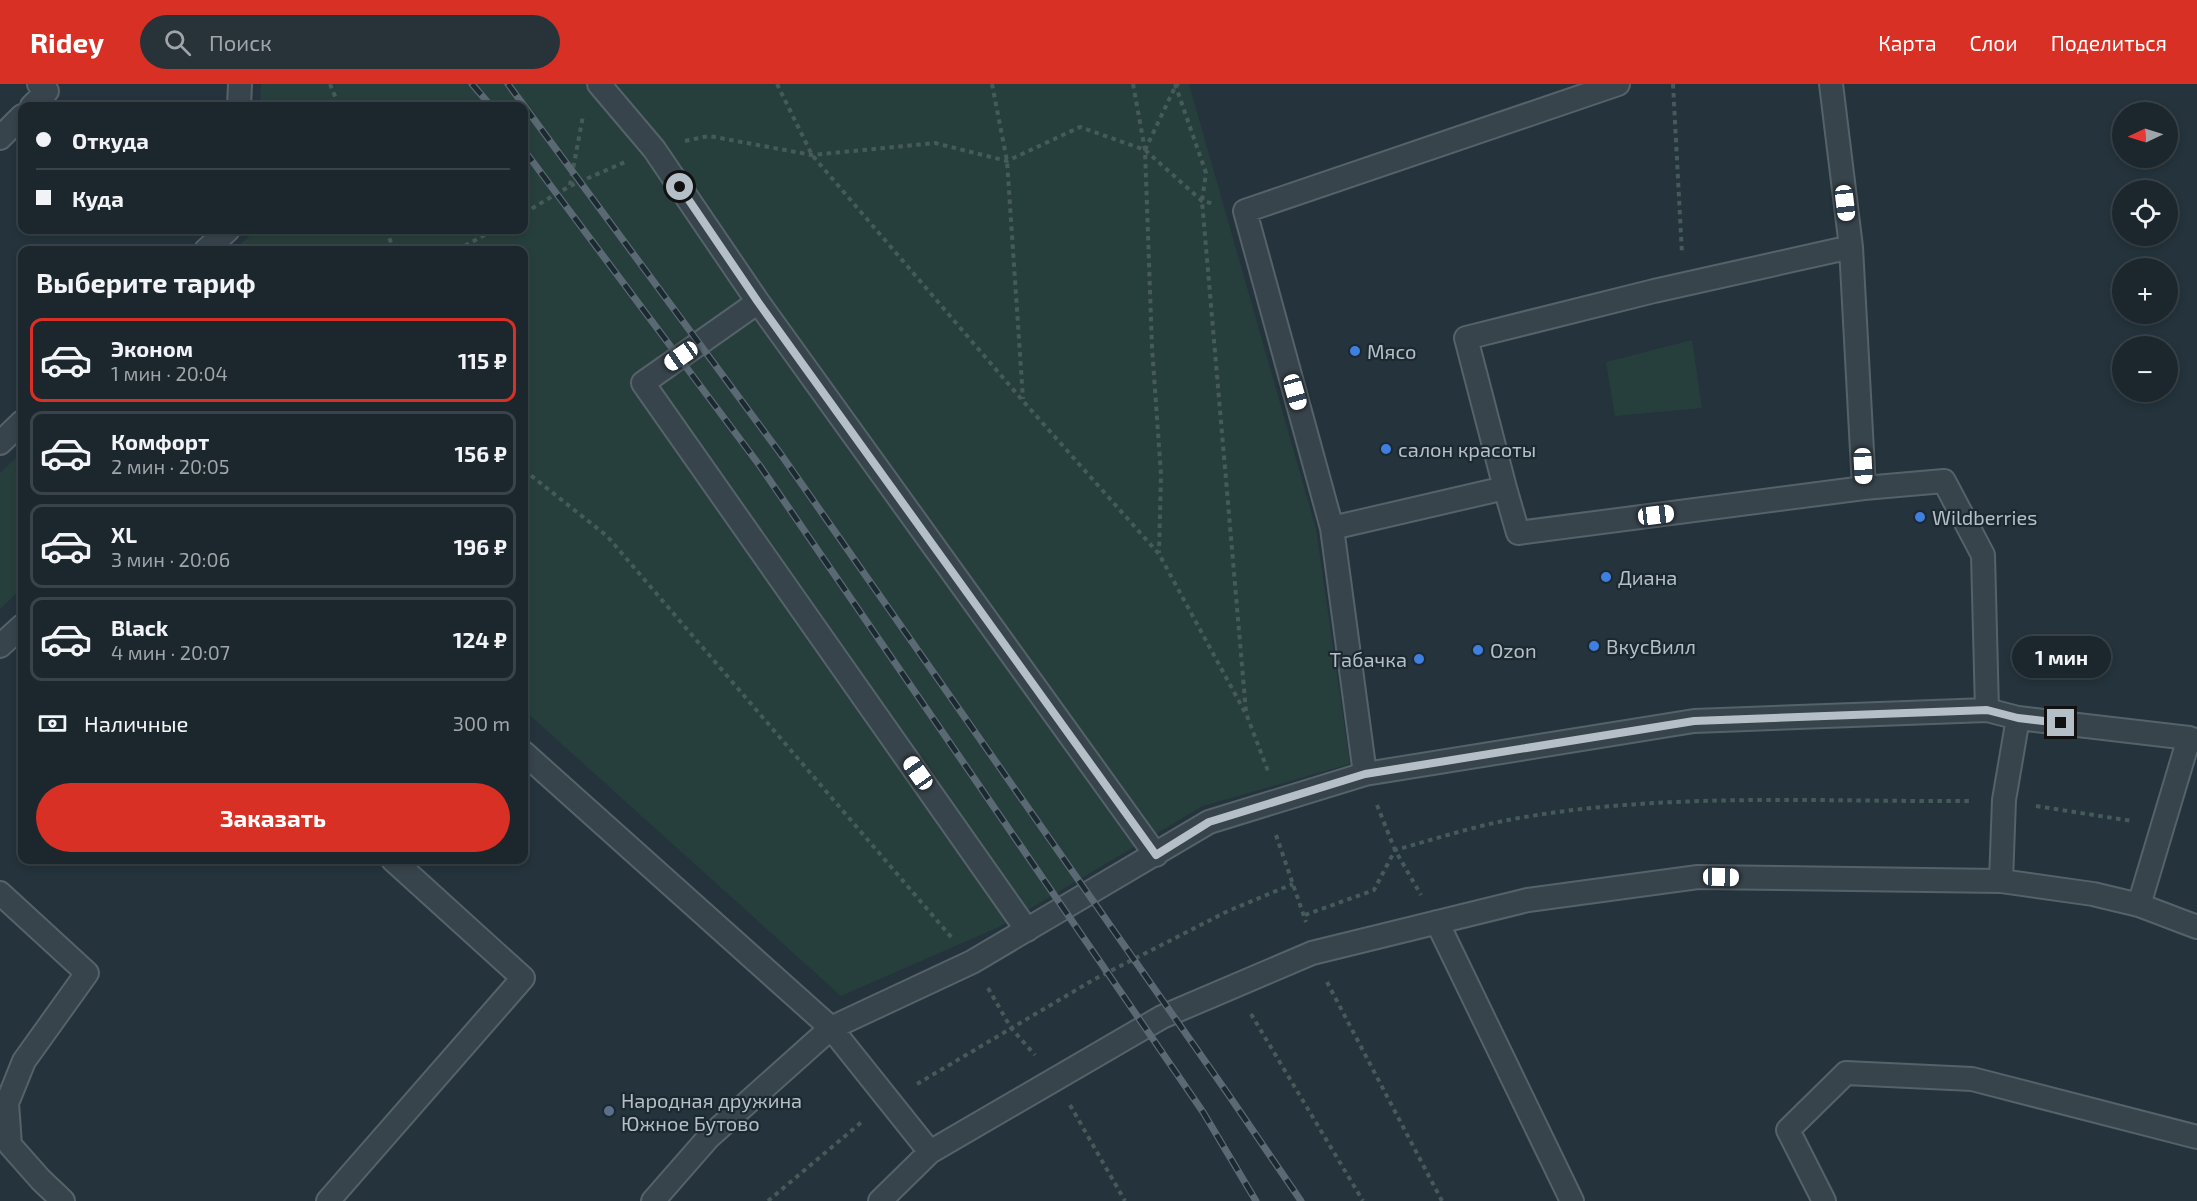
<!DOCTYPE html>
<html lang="ru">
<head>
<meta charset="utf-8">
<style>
	:root { --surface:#1b262d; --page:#283239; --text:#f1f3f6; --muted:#a0a5aa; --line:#394349; --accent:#d93025 }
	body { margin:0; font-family:"Exo 2",sans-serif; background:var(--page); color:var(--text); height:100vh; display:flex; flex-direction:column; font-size:22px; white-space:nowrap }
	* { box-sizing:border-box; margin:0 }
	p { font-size:20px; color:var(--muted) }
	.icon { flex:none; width:33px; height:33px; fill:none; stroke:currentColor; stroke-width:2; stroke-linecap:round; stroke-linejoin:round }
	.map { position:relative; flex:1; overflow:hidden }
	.sheet { position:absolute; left:18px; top:162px; width:510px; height:618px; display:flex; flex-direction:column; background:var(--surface); border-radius:12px; box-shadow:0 3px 9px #0003,0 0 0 2px var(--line) }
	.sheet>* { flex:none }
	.hud { position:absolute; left:18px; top:18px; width:510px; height:132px; border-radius:12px; box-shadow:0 3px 9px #0003,0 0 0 2px var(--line); display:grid; align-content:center; height:132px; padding:0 18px; background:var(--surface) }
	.needle { width:39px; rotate:266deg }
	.tools { position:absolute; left:2112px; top:18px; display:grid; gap:12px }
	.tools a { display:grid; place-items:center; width:66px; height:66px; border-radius:50%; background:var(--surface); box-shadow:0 3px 9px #0003,0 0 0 2px var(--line); font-size:30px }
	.end { position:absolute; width:27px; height:27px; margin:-14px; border:8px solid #b4bfc7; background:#111; box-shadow:0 0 0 3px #111 }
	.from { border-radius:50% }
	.bubble { position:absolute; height:42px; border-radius:21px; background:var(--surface); box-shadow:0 3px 9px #0003,0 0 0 2px var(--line); font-size:20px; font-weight:700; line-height:42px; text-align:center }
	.car { position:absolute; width:18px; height:36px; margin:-18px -9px; border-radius:8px; box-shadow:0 0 4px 2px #0007; background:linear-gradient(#fff 24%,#345 0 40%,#fff 0 76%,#345 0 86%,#fff 0) }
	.hud b { display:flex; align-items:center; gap:21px; height:57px; font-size:22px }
	.hud b+b { border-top:2px solid var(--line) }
	.hud i { width:15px; height:15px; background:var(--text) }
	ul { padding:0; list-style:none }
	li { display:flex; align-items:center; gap:18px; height:84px; margin:0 12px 9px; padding:0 6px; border:3px solid var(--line); border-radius:12px }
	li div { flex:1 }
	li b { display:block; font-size:22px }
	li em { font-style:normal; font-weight:700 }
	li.active { border-color:var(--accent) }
	li>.icon { width:54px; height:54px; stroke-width:1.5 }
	h2 { padding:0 18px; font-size:27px; line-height:72px }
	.pay { display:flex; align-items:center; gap:15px; height:66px; padding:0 18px; font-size:22px }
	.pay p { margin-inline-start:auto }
	.action { display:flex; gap:12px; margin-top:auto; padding:12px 18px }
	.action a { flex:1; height:69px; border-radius:36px; background:var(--accent); color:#fff; font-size:24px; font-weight:700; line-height:69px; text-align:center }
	header { display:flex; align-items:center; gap:36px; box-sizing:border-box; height:84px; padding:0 30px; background:var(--accent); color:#fff }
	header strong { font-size:28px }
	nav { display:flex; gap:33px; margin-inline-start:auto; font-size:21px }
	.search { width:420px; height:54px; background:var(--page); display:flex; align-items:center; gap:15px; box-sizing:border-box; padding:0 21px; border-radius:33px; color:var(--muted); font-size:22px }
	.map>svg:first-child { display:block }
	.green { fill:#273f3c }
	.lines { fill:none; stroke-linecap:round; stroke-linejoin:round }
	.lane-casing { stroke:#56626a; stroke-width:26 }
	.path { stroke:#465b59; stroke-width:4; stroke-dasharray:4.5 4.5; stroke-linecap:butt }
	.lane { stroke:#38444c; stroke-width:22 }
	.rail-casing { stroke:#5a6973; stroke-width:7 }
	.rail { stroke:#1d2931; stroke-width:4.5; stroke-dasharray:14; stroke-linecap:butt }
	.route { stroke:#b4bfc7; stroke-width:8 }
	.shop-dot { fill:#3f7fe0; stroke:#1d2931; stroke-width:2 }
	.service-dot { fill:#5c6f8a; stroke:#1d2931; stroke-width:2 }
	.labels { text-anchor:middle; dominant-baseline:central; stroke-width:4.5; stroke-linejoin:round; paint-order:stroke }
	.poi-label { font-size:20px; fill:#b4bfc7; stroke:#1d2931; text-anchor:start }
</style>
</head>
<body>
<header>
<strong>Ridey</strong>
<div class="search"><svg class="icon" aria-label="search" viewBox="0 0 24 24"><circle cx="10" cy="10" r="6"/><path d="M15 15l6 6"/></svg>Поиск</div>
<nav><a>Карта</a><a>Слои</a><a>Поделиться</a></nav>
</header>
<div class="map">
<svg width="2197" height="1117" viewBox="0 0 2197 1117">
	<rect width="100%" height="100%" fill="#24333c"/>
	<path class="green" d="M 261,0 L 1189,0 L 1316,445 L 1350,680 L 1203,722 L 999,843 L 841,912 L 524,626 L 524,166 L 234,166 L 256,146 L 524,146 L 524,22 L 260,22 Z
		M 1692,256 L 1702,324 L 1615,332 L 1606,278 Z
		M 22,368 L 22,504 L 0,525 L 0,389 Z"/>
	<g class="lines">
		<g class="lane-casing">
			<path id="lane" d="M 599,0 L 654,65 L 758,218 L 1156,771
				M 1831,0 L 1851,163
				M 32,22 L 47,7 L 39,0
				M 239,22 L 240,0
				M 0,54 L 22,32
				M 206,166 L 228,146
				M 758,218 L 643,299 L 1027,846
				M 0,359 L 22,338
				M 1864,404 L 1944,397 L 1983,471 L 1987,626
				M 1332,444 L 1505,404 L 1466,254 L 1654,207 L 1851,163 L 1864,404 L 1518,449 L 1505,404
				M 0,562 L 22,542
				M 524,669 L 831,944 L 930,1068
				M 1365,690 L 1332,444 L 1245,127 L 1618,0
				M 2001,797 L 2004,716 L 2018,634
				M 0,809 L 87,889 L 24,977 L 7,1019 L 10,1061 L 41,1096 L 63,1117
				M 2139,821 L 2189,654
				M 1437,838 L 1572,1117
				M 328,1117 L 523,894 L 393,776
				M 653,1117 L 709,1053 L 831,944 L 972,878 L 1209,738 L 1365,690 L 1694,637 L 1987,626 L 2018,634 L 2189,654 L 2197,657
				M 880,1117 L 930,1068 L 1162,933 L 1312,869 L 1528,816 L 1698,793 L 2001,797 L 2093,810 L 2139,821 L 2197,843
				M 1824,1117 L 1788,1046 L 1846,989 L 1972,995 L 2197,1053"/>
		</g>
		<path class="path" d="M 330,0 L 339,22
			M 777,0 L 812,71 L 1023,317 L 1159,470 L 1247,632 L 1268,687
			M 992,0 L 1007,77 L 1023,315
			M 1133,0 L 1145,66 L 1152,263 L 1161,391 L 1159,469
			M 1175,0 L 1206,89 L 1202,117 L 1246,628
			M 1673,0 L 1682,170
			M 685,57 L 709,52 L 812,71 L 935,59 L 1007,77 L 1080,43 L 1145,66 L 1202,117 L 1215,120
			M 1145,66 L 1176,1 L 1179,0
			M 570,101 L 583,32
			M 524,129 L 570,102 L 625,78
			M 386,146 L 394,166
			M 457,166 L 494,146
			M 524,386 L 607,452 L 952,854
			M 1377,721 L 1395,766 L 1421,811
			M 2036,722 L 2132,737
			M 1276,751 L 1306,838
			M 1305,831 L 1374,806 L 1395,766 C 1436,755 1477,741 1519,734 C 1668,708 1821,718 1972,717
			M 1327,898 L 1442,1117
			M 988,904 L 1011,944 L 1035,971
			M 1251,930 L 1363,1117
			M 917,1000 L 1093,896 L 1228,827 L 1293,800
			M 1070,1021 L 1125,1117
			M 768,1117 L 864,1036"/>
		<use href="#lane" class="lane"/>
		<g class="rail-casing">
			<path id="rail" d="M 472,0 L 491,22
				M 508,0 L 780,369 L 1228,1010 L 1301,1117
				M 524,66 L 760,382 L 1203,1028 L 1256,1117"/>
		</g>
		<use href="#rail" class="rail"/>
	</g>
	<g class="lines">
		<path class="route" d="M 680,103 L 758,218 L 1156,771 L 1209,738 L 1365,690 L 1694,637 L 1987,626 L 2018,634 L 2061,639"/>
	</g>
	<g class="shop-dot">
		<circle cx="1355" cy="267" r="6"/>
		<circle cx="1386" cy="365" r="6"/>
		<circle cx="1920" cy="433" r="6"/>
		<circle cx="1606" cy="493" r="6"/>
		<circle cx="1594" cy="562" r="6"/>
		<circle cx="1478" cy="566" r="6"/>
		<circle cx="1419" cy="575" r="6"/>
	</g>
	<circle class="service-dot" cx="609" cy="1027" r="6"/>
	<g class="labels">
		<g class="poi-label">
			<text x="1367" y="267">Мясо</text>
			<text x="1398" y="365">салон красоты</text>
			<text x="1932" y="433">Wildberries</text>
			<text x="1618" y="493">Диана</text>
			<text x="1606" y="562">ВкусВилл</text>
			<text x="1490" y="566">Ozon</text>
			<text x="1407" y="575" text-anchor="end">Табачка</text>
			<text x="621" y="1016">Народная дружина<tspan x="621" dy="23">Южное Бутово</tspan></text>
		</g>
	</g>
</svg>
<div class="tools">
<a><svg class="needle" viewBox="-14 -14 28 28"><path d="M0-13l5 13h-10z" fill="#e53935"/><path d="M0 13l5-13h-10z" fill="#a0a5aa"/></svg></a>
<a><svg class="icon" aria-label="locate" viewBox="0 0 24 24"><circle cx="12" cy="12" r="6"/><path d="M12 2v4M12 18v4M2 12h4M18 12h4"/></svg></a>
<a>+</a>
<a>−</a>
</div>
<i class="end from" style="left:680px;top:103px"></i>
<i class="end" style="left:2061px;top:639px"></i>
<div class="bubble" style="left:2012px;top:552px;width:99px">1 мин</div>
<i class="car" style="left:1845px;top:119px;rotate:173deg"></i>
<i class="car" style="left:681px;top:272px;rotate:235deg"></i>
<i class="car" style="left:1295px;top:308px;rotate:164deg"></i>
<i class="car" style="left:1863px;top:382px;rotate:177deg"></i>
<i class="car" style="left:1656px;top:431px;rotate:83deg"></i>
<i class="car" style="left:918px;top:689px;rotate:325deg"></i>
<i class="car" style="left:1721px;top:793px;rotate:91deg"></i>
<div class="hud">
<b><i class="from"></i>Откуда</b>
<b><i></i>Куда</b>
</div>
<section class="sheet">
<h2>Выберите тариф</h2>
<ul>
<li class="active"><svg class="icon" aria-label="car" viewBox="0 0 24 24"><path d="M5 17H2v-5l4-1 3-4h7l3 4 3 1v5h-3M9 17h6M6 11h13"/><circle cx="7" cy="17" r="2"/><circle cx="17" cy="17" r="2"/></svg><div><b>Эконом</b><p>1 мин · 20:04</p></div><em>115 ₽</em></li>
<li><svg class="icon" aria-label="car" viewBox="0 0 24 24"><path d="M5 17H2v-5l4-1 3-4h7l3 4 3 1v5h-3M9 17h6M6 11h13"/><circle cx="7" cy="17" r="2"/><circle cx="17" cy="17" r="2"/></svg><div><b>Комфорт</b><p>2 мин · 20:05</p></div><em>156 ₽</em></li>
<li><svg class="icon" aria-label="car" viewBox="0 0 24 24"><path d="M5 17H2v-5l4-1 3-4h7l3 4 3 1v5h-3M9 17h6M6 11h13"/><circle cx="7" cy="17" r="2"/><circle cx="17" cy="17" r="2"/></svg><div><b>XL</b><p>3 мин · 20:06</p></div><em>196 ₽</em></li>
<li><svg class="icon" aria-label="car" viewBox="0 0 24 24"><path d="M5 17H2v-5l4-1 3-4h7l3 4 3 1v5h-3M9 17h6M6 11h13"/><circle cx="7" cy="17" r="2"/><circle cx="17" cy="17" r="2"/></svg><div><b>Black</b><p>4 мин · 20:07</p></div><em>124 ₽</em></li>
</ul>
<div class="pay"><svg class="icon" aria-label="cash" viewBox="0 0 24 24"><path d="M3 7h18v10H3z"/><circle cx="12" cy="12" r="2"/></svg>Наличные<p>300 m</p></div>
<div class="action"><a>Заказать</a></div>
</section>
</div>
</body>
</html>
